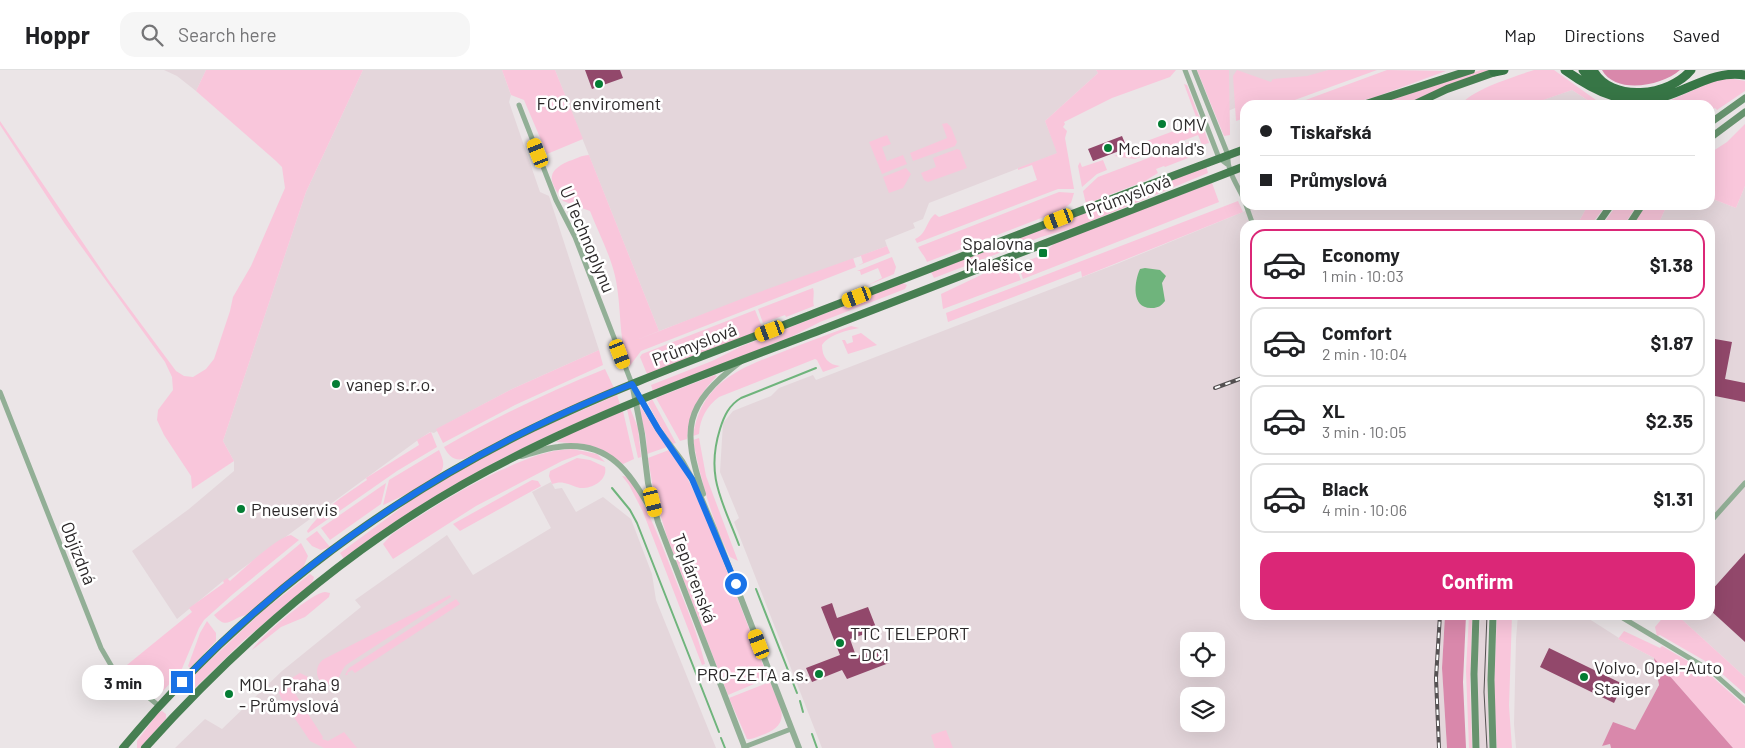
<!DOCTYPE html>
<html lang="en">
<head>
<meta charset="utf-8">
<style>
	:root { --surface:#fff; --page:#f6f6f6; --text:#202124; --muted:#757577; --line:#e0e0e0; --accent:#db2777 }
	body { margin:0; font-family:Barlow,sans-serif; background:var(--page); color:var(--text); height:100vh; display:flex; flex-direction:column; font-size:19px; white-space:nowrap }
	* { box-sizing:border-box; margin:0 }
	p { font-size:16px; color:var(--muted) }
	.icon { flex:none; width:28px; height:28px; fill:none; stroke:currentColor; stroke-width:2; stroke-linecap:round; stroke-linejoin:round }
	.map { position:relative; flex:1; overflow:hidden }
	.drawer { position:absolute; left:1240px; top:150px; width:475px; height:400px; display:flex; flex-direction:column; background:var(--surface); border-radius:15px; box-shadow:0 5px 20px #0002 }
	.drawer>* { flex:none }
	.banner { position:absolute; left:1240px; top:30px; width:475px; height:110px; border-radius:15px; box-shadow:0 5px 20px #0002; display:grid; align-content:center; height:110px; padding:0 20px; background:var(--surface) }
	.tools { position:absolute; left:1180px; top:562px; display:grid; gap:10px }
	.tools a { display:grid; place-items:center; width:45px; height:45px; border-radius:10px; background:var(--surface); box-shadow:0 5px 20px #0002; font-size:25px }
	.end { position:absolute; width:22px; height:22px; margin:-11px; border:6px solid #1a73e8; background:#fff; box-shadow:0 0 0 2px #fff }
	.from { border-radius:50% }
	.bubble { position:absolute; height:35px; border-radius:15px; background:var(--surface); box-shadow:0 5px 20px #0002; font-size:16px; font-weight:700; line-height:35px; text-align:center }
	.car { position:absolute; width:15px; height:30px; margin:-15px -8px; border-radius:6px; box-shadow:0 0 4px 1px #0007; background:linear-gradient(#f5c518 24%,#345 0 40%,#f5c518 0 76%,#345 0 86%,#f5c518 0) }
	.banner b { display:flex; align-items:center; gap:18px; height:48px; font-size:19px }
	.banner b+b { border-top:1px solid var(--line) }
	.banner i { width:12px; height:12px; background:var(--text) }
	ul { padding:9px 0 0; list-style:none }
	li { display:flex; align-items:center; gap:15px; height:70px; margin:0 10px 8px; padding:0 10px; border:2px solid var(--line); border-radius:15px }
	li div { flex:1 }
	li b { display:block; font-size:19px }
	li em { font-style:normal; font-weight:700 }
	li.active { border-color:var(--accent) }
	li>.icon { width:45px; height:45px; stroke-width:1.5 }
	.button { display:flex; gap:10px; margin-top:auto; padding:10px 20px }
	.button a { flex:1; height:58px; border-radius:15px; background:var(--accent); color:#fff; font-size:20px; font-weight:700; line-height:58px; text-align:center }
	header { display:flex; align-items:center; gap:30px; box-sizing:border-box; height:70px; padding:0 25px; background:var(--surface); border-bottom:1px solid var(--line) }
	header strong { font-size:24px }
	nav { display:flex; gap:28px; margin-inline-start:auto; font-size:18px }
	.search { width:350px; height:45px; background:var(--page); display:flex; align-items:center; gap:12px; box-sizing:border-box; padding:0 18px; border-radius:15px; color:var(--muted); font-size:19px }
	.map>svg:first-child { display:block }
	.built { fill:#e4d6db; fill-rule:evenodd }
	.green { fill:#f9c6db }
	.forest { fill:#d988ab }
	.water { fill:#6fb47c }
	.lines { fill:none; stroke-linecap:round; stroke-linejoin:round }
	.stream { stroke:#6fb47c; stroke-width:2 }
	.building { fill:#92486b }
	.minor { stroke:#92af96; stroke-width:5 }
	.tertiary { stroke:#92af96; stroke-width:6 }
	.secondary { stroke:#67936e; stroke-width:7 }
	.primary { stroke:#477f52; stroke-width:8 }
	.trunk { stroke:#377646; stroke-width:9 }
	.tram { stroke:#565253; stroke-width:1 }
	.rail-casing { stroke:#565253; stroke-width:4 }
	.rail { stroke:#fff; stroke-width:2; stroke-dasharray:5.5; stroke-linecap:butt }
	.route { stroke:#1a73e8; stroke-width:6 }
	.poi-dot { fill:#047d34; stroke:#fff; stroke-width:2 }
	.labels { text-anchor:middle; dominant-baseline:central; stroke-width:5; stroke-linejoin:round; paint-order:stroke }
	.poi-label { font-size:18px; fill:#2c292a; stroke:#fff; text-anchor:start }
	.street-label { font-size:18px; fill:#2c292a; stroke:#fff }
</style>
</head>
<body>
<header>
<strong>Hoppr</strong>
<div class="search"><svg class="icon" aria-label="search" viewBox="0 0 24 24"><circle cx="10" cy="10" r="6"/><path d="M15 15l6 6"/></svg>Search here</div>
<nav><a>Map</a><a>Directions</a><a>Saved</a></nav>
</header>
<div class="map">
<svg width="1745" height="678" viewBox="0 0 1745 678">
	<rect width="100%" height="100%" fill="#ebe5e7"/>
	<path class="built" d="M 164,0 L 206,0 L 196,21 L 177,6 Z
		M 363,0 L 502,0 L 511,25 L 509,32 L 540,122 L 549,126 L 599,280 L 512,319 L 437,359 L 437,361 L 434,363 L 430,362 L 418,370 L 228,509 L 223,511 L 177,549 L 132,481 L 189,439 L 234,401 L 234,391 L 223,371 L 306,122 Z
		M 555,0 L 1096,0 L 1098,3 L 1045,51 L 1058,83 L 929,133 L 923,149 L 913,153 L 915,158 L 885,170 L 887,176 L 659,261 Z
		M 1204,0 L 1328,0 L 1223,43 Z
		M 1572,20 L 1595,35 L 1528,35 Z
		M 1745,116 L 1745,607 L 1677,545 L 1669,545 L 1710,545 L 1710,155 L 1658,155 L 1667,135 L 1710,135 L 1710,128 L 1736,138 Z
		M 1260,135 L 1588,135 L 1577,155 L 1245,155 L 1245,545 L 1445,545 L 1442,598 L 1447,678 L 822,678 L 734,452 L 739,448 L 720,402 L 723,353 L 733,341 L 771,326 L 779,318 L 813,305 L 816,310 L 1119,193 ZM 1189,571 L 1216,571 L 1216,599 L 1189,599 ZM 1189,626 L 1216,626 L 1216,654 L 1189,654 Z
		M 551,412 L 555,419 L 562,418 L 576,442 L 603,427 L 631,449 L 652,504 L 656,530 L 716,678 L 175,678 L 205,649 L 222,659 L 282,601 L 361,537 L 355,530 L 447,465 L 473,505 L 551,458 L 532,422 Z
		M 1481,545 L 1488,545 L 1487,573 L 1489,678 L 1480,678 L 1477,623 L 1478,573 Z
		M 1518,545 L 1583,545 L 1619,568 L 1618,569 L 1654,588 L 1659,615 L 1635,661 L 1613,653 L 1602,676 L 1610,674 L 1611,678 L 1516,678 L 1514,654 L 1516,569 Z"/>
	<path class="green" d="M 206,0 L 363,0 L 306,122 L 223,371 L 234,391 L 192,419 L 191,406 L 164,365 L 157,350 L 158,340 L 173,320 L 172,307 L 165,292 L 65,154 L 0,55 L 0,51 L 107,208 L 176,301 L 184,306 L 193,307 L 206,299 L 214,289 L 230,241 L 233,227 L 251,196 L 285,118 L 282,97 L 276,91 L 196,21 Z
		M 502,0 L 555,0 L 583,69 L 547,84 L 524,30 L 511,25 Z
		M 1096,0 L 1176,0 L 1170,7 L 1112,28 L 1064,52 L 1065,54 L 1063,57 L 1067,61 L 1065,68 L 1074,119 L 1058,119 L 917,173 L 915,169 C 927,164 926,151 935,144 L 939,147 L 1037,110 L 1032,95 L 1018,100 L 1018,98 L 1057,83 L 1045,51 L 1098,3 Z
		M 1197,0 L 1229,0 L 1230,65 L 1224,66 Z
		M 1237,0 L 1271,12 L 1273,9 L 1307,6 L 1328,0 L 1377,0 L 1281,35 L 1245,35 L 1245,48 L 1236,51 L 1233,6 Z
		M 1387,0 L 1446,1 L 1375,27 L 1345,35 L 1292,35 Z
		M 1481,0 L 1490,0 L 1403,35 L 1376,35 Z
		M 1534,0 L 1554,0 L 1603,35 L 1595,35 L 1572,20 L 1529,35 L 1461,35 C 1470,20 1516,6 1534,0 Z
		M 1729,8 L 1745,11 L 1745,21 L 1717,40 L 1715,38 L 1710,41 L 1710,35 L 1660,35 L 1716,10 Z
		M 1184,14 L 1187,15 L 1209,73 L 1202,75 L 1198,65 L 1135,89 L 1114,86 L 1134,79 L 1136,75 L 1198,52 Z
		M 947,53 L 951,57 L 957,72 L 955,76 L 913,91 L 910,83 L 947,68 L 942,54 Z
		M 1745,54 L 1745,116 L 1736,138 L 1710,128 L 1710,83 L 1727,72 Z
		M 887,65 L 891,74 L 882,77 L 887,91 L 903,85 L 907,94 L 882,104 L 869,72 Z
		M 1196,70 L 1201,83 L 1165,97 L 1164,96 L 1156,99 L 1158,103 L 1145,111 L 1086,134 L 1083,121 L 1098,107 Z
		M 957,79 L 960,80 L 967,98 L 928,112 L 924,110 L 921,103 L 936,97 L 933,88 Z
		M 589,85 L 659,261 L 634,271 L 754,224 L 887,176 L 890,183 L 857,196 L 863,193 L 861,186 L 853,188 L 856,197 L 641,281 L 629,297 C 618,269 622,237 615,206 C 610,184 598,162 590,141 L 563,131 C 550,112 544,102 569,91 C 576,89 582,85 589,85 Z
		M 1103,90 L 1107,100 L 1097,104 L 1082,117 L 1078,96 L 1080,92 L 1082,97 Z
		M 1206,96 L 1208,103 L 1077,157 L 1041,167 L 934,208 L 931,202 Z
		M 906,98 L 911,104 L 903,118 L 889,123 L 883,107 Z
		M 1212,113 L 1219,132 L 1023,209 L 1018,194 L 1040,186 L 1041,187 L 1047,185 L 1047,180 L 1055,173 Z
		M 1059,122 L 1074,123 L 1071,133 L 1062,140 L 927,192 C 925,186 921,183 918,177 Z
		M 1238,131 L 1243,142 L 1082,207 L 1081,201 L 948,252 L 946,243 Z
		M 1588,135 L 1606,135 L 1591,155 L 1577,155 Z
		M 1617,135 L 1637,135 L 1624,155 L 1602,155 Z
		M 1646,135 L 1667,135 L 1658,155 L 1633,155 Z
		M 892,187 L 896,197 L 894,204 L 866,216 L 882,208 L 878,198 L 861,205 L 860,201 L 857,201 Z
		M 1014,193 L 1021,210 L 943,239 L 941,224 L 981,205 L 990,198 Z
		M 903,213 L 907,215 L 905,219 L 820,252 L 793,266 L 653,321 L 651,315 L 712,291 L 742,276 Z
		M 813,218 C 815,224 812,230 814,236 L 786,247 L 785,245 L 763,253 L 758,239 Z
		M 755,240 L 762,257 L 753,264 L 647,304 L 640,287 L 642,284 Z
		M 851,256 L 859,258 C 848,260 828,265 822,275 C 822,288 829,295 840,296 L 823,302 L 817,290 L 815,289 L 719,327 C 707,336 700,348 699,364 L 693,366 C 701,313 738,299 782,282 C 805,273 828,264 851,256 Z
		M 861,263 L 877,275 L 848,284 L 842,270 L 845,270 L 847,274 L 853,272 L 852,266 Z
		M 599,280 L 603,295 L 515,335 L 443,373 L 436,359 L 512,319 Z
		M 605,299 L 614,318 L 538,351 L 464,389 C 453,391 449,386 444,377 C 496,347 550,321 605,299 Z
		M 715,305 L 717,306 C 699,324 689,343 687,369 L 680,371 L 656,328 Z
		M 617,325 L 620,334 C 570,355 520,378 472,405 C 428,431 387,461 344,489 L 340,483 L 413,429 L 471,394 L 539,359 Z
		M 652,329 L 676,373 L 672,374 L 658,353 L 648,333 Z
		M 639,334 L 667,377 L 647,384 L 646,366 L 638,336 Z
		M 630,338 L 638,358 L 641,387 L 638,388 L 627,339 Z
		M 623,341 L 634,389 L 623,394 L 598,378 L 583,374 L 556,372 L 571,363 Z
		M 431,362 L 437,377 L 397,401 L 308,463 L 307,461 C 323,438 345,425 367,410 L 366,408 L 419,375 L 417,370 Z
		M 699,368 L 706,406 L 738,491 L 730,487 C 713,454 700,407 693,370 Z
		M 572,379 L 597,384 L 605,392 L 581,384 L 562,391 L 476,436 L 393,489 L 383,474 L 392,464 C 427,441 461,419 499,401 C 524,390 545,380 572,379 Z
		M 439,380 C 442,387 445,393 442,400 C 438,410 395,430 383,435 L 389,410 Z
		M 669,380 L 684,401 L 707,449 L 768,608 L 728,625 L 668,470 L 654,424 L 648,388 Z
		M 577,388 L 590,390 L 605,397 C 608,410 592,419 580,418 C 575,417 570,414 564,413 C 560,412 556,413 552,414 L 549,406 L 550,401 Z
		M 622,406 L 628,407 C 649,439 662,475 676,511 C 687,538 698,565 705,594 L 702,595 L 643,442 L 629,415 Z
		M 532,410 L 538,411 L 541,416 L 460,461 L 453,454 Z
		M 386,413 L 381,434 L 330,470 L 321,458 Z
		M 317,461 L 330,477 L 321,480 L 312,476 L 306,469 Z
		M 291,465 L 299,470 L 233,524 L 204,550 L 199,558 L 181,601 L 164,620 C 145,623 134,611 122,599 L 192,542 L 189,538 L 224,513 L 223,511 L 227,508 L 230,511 C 243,500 275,468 291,465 Z
		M 301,473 L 308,486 L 303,498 L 246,545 C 231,548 227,561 214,545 Z
		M 310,504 L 314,507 L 312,513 L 243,571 L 195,618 L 188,618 L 187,612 L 264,540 Z
		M 325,522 L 330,523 L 329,527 L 305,547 L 281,557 L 252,580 C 260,567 312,522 325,522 Z
		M 450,525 L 451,527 L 346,595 C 338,604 340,615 325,615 C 315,609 314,596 324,589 Z
		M 456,529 L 460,534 L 355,603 L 352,600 L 347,603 L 348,605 L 345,605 L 349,598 Z
		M 1469,545 L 1472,545 L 1470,615 L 1472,678 L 1469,678 L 1466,601 Z
		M 1499,545 L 1512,545 L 1509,636 L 1512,678 L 1497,678 L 1494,620 L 1497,546 Z
		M 1665,545 L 1677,545 L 1745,607 L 1745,624 L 1712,595 L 1660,565 L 1657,566 L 1655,557 Z
		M 207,551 L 216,563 L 216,571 L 190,598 L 188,596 L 200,563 Z
		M 1624,561 L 1660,578 L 1662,576 L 1708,603 L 1745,636 L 1745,678 L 1733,678 L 1654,588 L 1618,569 Z
		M 300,603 L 310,608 L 292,619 L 323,667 L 322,669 L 328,671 L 344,662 L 357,678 L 324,678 L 310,671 L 281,628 L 279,623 L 282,614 Z
		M 770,612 C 778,634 794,652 765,664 C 759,666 753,670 747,669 L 729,628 Z
		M 162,641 L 166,644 L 166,649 L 140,678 L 137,678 L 137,671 L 158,643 Z
		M 946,660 L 953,678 L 935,678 L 931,665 Z"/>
	<path class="forest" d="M 1602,0 L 1680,0 C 1662,16 1616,25 1602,0 Z
		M 1445,545 L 1466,545 L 1463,612 L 1466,678 L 1447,678 L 1442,598 Z
		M 1654,588 L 1733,678 L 1611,678 L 1610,674 L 1602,676 L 1613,652 L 1635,660 L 1659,615 Z"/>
	<path class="water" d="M 1145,198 L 1160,200 L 1166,206 L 1162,213 L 1165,231 C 1161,236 1158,238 1152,238 C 1131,239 1134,212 1140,199 Z"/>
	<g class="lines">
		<path class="stream" d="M 612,418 L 630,440 L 637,453 L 719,662
			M 739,475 C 723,432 705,407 720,359 C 724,346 729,335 741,328 L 816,298
			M 756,519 L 797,623
			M 800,631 L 803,642
			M 812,664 L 817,678
			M 721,668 L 725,678"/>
	</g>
	<path class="building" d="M 585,0 L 620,0 L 623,8 L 592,19 Z
		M 1122,66 L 1127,78 L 1093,91 L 1088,79 Z
		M 1715,269 L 1732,272 L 1725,309 L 1745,313 L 1745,332 L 1710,325 L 1710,294 Z
		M 1745,483 L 1745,572 L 1710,540 L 1710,522 Z
		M 832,533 L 837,548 L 868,537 L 877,560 L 850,569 L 856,586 L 884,579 L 889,593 L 847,609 L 842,600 L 812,612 L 806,598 L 840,585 L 821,537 Z
		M 1549,578 L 1623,614 L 1614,633 L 1540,597 Z"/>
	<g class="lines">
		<path class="minor" d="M 1185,0 L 1219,88 L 1227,94
			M 1194,0 L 1228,85 C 1226,101 1239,117 1245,132
			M 519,35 L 556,130 L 575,167 L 632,314
			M 1246,135 L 1253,155
			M 0,322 L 101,578 L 112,597 L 159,636
			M 1710,452 L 1745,413
			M 1618,545 L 1711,601 L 1745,631
			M 744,677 L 791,659"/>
		<path class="tertiary" d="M 632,314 L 658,359 L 682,391 L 696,416 L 715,461 L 799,678
			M 633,318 L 642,364 L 648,413 L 658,452 L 745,678
			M 521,386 C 533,383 546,378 558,377 C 609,370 631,403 652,442
			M 703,424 C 682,359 683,336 740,292"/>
		<path class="secondary" d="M 1710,53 L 1745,28
			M 1710,68 L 1745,42
			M 1597,155 L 1611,135
			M 1629,155 L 1642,135
			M 1476,545 L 1474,604 L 1476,678
			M 1493,545 L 1491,610 L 1493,678"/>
		<path class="primary" d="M 1363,35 L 1471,0
			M 1413,35 L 1447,19 L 1498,1
			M 123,678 C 234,544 376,434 533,358 C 625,313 721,280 815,243 C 958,188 1101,132 1245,79
			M 145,678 C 249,562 370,459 510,389 C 612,337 719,299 826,258 C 965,204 1105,150 1245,96"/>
		<path class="trunk" d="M 1565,0 C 1594,21 1629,39 1666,26 C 1692,18 1716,0 1745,5
			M 1583,0 L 1592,12 L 1601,18
			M 1593,0 C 1611,34 1670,26 1691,0
			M 1494,2 L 1504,0"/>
		<path class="tram" d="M 1487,545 L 1484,622 L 1487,678"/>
		<g class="rail-casing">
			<path id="rail" d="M 1215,318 L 1245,307
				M 1439,678 L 1436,608 L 1440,545"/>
		</g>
		<use href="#rail" class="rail"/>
	</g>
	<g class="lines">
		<path class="route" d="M 182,612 C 307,481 464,380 632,314 L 658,359 L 692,409 L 736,514"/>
	</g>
	<g class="poi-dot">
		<circle cx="599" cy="14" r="5"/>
		<circle cx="1162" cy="54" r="5"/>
		<circle cx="1108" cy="78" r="5"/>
		<rect x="1038" y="178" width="10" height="10" rx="2.5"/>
		<circle cx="336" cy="314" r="5"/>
		<circle cx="241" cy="439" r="5"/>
		<circle cx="840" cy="573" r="5"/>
		<circle cx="819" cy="604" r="5"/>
		<circle cx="1584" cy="607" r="5"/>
		<circle cx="229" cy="624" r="5"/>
	</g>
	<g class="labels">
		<g class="poi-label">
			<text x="599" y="33" text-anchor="middle">FCC enviroment</text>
			<text x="1172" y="54">OMV</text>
			<text x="1118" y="78">McDonald's</text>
			<text x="1033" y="173" text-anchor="end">Spalovna<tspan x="1033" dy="21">Malešice</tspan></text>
			<text x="346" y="314">vanep s.r.o.</text>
			<text x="251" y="439">Pneuservis</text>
			<text x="850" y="563">TTC TELEPORT<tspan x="850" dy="21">- DC1</tspan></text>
			<text x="1594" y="597">Volvo, Opel-Auto<tspan x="1594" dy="21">Staiger</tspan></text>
			<text x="809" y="604" text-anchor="end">PRO-ZETA a.s.</text>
			<text x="239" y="614">MOL, Praha 9<tspan x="239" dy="21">- Průmyslová</tspan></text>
		</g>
		<g class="street-label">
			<text transform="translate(1128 125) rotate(-21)">Průmyslová</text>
			<text transform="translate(588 169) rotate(67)">U Technoplynu</text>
			<text transform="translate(694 274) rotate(-21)">Průmyslová</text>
			<text transform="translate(79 483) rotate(68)">Objízdná</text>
			<text transform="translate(695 508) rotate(69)">Teplárenská</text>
		</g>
	</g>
</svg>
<div class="tools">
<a><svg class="icon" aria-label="locate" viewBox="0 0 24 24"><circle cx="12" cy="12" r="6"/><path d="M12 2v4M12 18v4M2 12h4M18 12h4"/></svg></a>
<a><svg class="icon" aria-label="layers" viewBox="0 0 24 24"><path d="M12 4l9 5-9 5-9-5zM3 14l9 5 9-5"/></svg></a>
</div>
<i class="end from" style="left:736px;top:514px"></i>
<i class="end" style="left:182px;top:612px"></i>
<div class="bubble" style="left:82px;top:595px;width:82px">3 min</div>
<i class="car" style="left:538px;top:83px;rotate:338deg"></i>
<i class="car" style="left:1059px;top:149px;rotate:249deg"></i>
<i class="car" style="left:857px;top:227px;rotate:249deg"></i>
<i class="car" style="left:770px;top:261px;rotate:249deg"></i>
<i class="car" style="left:620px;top:284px;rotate:159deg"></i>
<i class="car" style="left:653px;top:432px;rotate:166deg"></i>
<i class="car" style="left:759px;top:574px;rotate:339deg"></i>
<div class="banner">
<b><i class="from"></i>Tiskařská</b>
<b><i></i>Průmyslová</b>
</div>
<section class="drawer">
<ul>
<li class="active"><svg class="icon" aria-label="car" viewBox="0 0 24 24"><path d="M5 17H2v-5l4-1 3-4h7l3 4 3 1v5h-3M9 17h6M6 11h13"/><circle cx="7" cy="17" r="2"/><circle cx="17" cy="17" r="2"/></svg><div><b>Economy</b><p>1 min · 10:03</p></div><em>$1.38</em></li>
<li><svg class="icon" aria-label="car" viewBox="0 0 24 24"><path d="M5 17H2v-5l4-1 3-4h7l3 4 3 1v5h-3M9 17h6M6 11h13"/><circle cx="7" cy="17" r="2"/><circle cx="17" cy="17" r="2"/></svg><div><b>Comfort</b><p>2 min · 10:04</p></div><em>$1.87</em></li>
<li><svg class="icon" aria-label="car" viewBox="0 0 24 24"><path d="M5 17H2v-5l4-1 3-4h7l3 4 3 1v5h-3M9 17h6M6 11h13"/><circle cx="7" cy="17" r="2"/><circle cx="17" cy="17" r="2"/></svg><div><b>XL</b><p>3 min · 10:05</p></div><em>$2.35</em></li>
<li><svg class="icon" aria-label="car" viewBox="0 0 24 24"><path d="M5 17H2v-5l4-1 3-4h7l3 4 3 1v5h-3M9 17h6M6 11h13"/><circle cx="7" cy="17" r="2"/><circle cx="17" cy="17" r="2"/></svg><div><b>Black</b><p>4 min · 10:06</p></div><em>$1.31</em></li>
</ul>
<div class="button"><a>Confirm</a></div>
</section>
</div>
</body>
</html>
